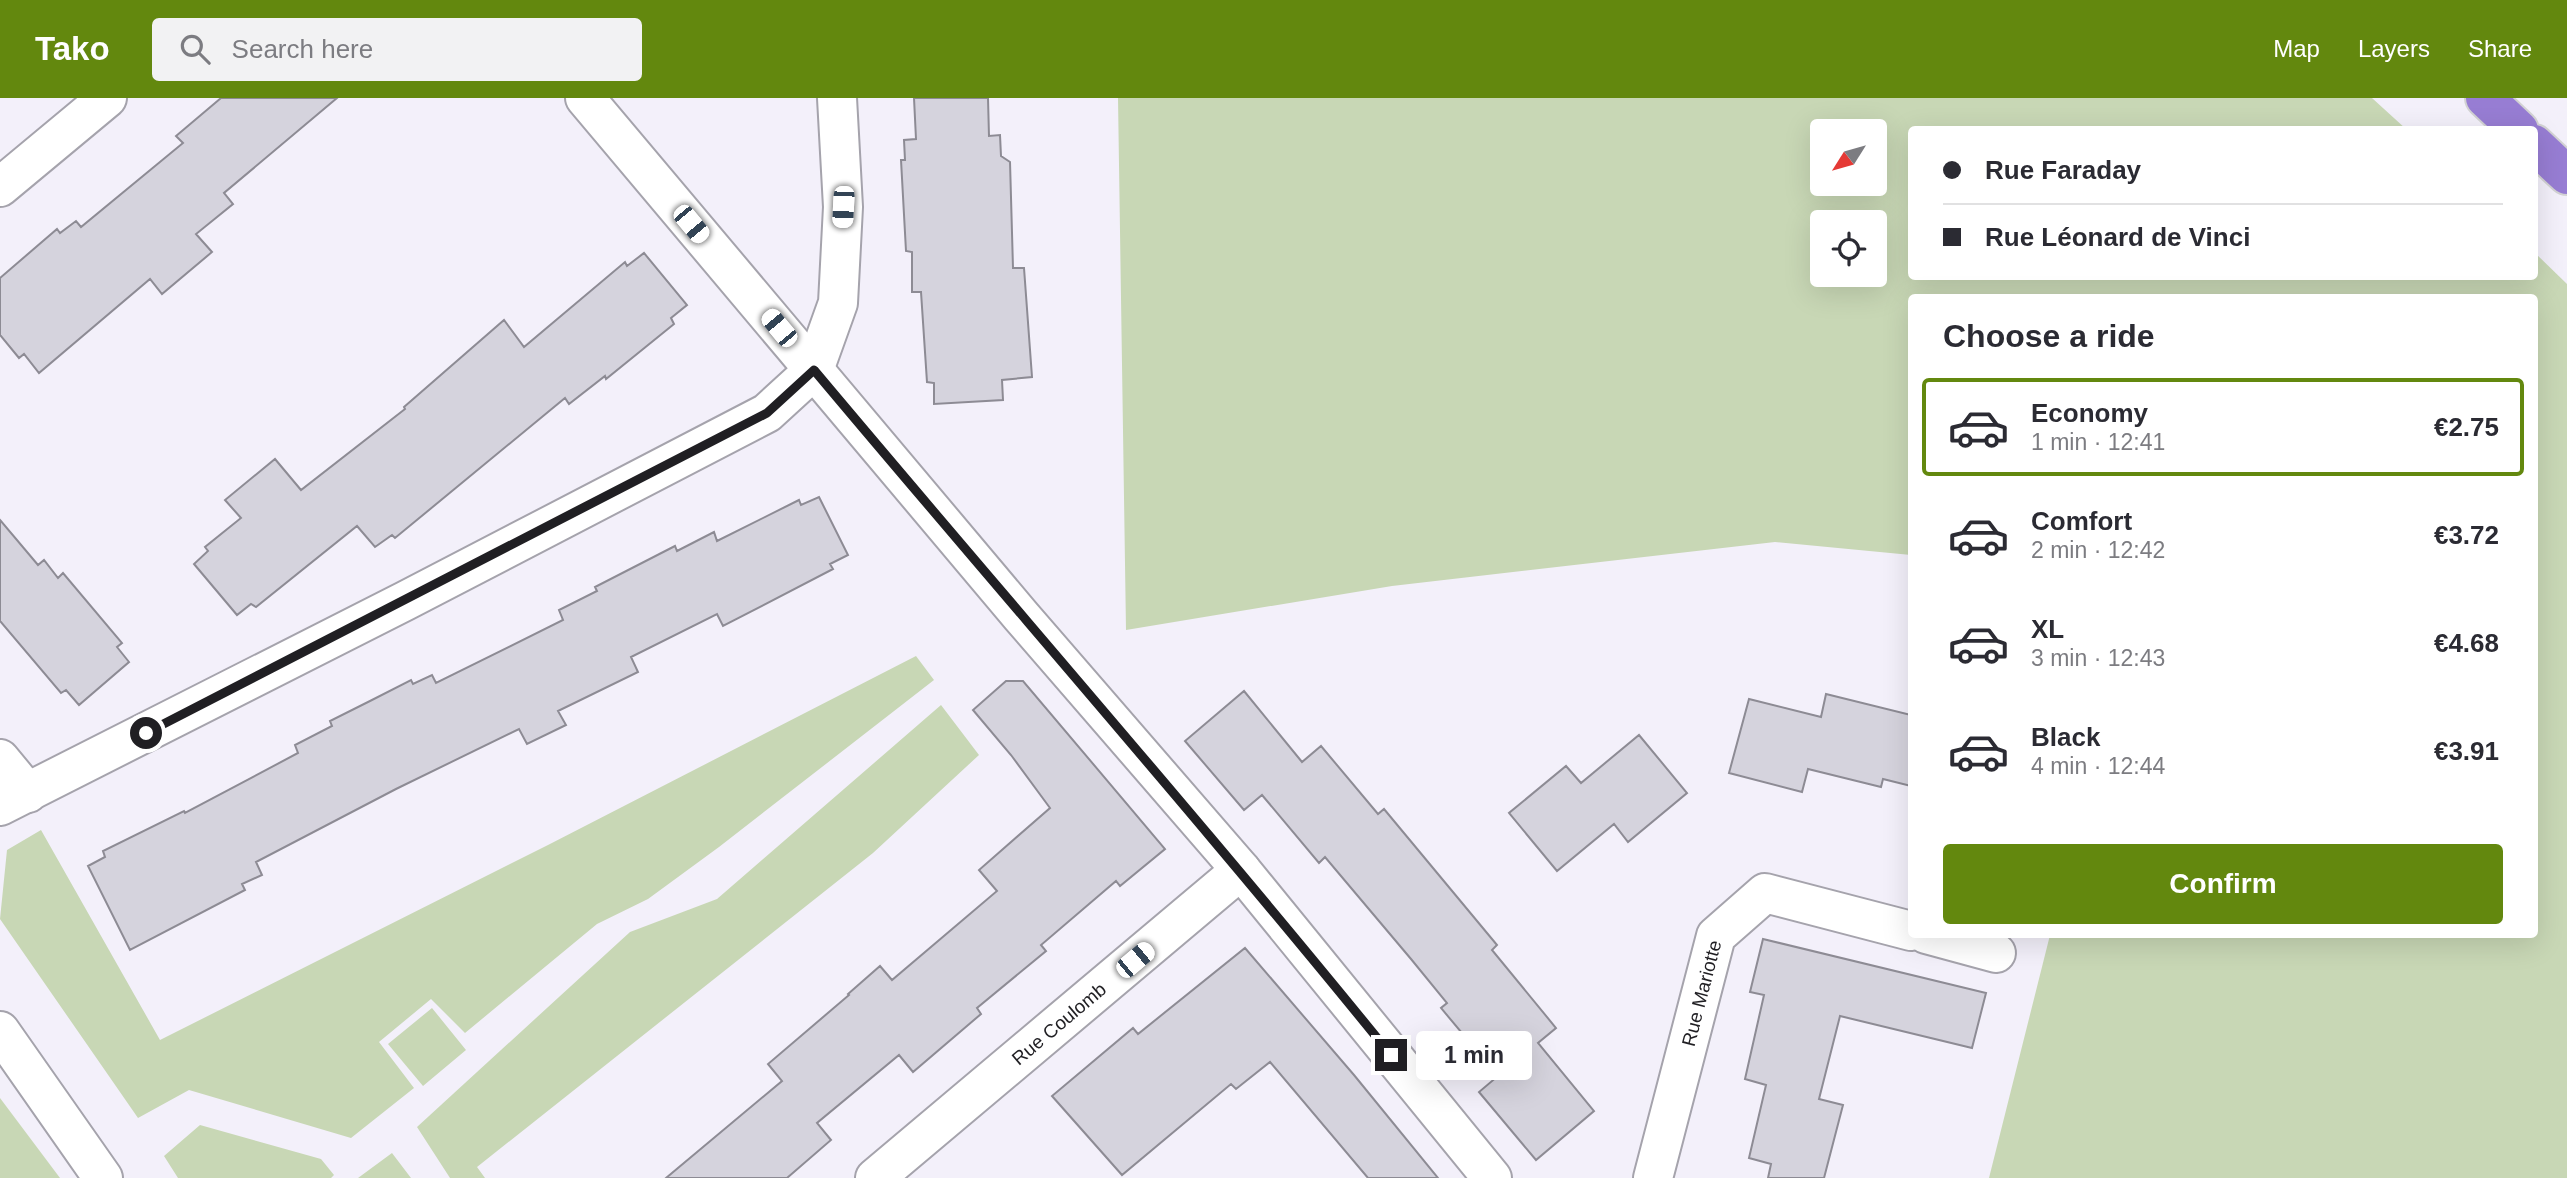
<!DOCTYPE html>
<html lang="en">
<head>
<meta charset="utf-8">
<style>
	:root { --surface:#fff; --page:#f2f2f3; --text:#2b2b33; --muted:#7c7c81; --line:#e1e1e2; --accent:#63880e }
	body { margin:0; font-family:Arial,sans-serif; background:var(--page); color:var(--text); height:100vh; display:flex; flex-direction:column; font-size:26px; white-space:nowrap }
	* { box-sizing:border-box; margin:0 }
	p { font-size:23px; color:var(--muted) }
	.icon { flex:none; width:38px; height:38px; fill:none; stroke:currentColor; stroke-width:2; stroke-linecap:round; stroke-linejoin:round }
	.map { position:relative; flex:1; overflow:hidden }
	.details { position:absolute; left:1908px; top:196px; width:630px; height:644px; display:flex; flex-direction:column; background:var(--surface); border-radius:7px; box-shadow:0 7px 28px #0002 }
	.details>* { flex:none }
	.guide { position:absolute; left:1908px; top:28px; width:630px; height:154px; border-radius:7px; box-shadow:0 7px 28px #0002; display:grid; align-content:center; height:154px; padding:0 35px; background:var(--surface) }
	.needle { width:46px; rotate:233deg }
	.controls { position:absolute; left:1810px; top:21px; display:grid; gap:14px }
	.controls a { display:grid; place-items:center; width:77px; height:77px; border-radius:7px; background:var(--surface); box-shadow:0 7px 28px #0002; font-size:35px }
	.end { position:absolute; width:32px; height:32px; margin:-16px; border:9px solid #201f23; background:#fff; box-shadow:0 0 0 4px #fff }
	.from { border-radius:50% }
	.bubble { position:absolute; height:49px; border-radius:7px; background:var(--surface); box-shadow:0 7px 28px #0002; font-size:23px; font-weight:600; line-height:49px; text-align:center }
	.car { position:absolute; width:21px; height:42px; margin:-21px -10px; border-radius:9px; box-shadow:0 0 5px 2px #0007; background:linear-gradient(#fff 24%,#345 0 40%,#fff 0 76%,#345 0 86%,#fff 0) }
	.guide b { display:flex; align-items:center; gap:24px; height:66px; font-size:26px }
	.guide b+b { border-top:2px solid var(--line) }
	.guide i { width:18px; height:18px; background:var(--text) }
	ul { padding:0; list-style:none }
	li { display:flex; align-items:center; gap:21px; height:98px; margin:0 14px 10px; padding:0 21px; border:4px solid transparent; border-radius:7px }
	li div { flex:1 }
	li b { display:block; font-size:26px }
	li em { font-style:normal; font-weight:600 }
	li.current { border-color:var(--accent) }
	li>.icon { width:63px; height:63px; stroke-width:1.5 }
	h2 { padding:0 35px; font-size:32px; line-height:84px }
	.button { display:flex; gap:14px; margin-top:auto; padding:14px 35px }
	.button a { flex:1; height:80px; border-radius:7px; background:var(--accent); color:#fff; font-size:28px; font-weight:600; line-height:80px; text-align:center }
	header { display:flex; align-items:center; gap:42px; box-sizing:border-box; height:98px; padding:0 35px; background:var(--accent); color:#fff }
	header strong { font-size:33px }
	nav { display:flex; gap:38px; margin-inline-start:auto; font-size:24px }
	.search { width:490px; height:63px; background:var(--page); display:flex; align-items:center; gap:18px; box-sizing:border-box; padding:0 24px; border-radius:7px; color:var(--muted); font-size:26px }
	.map>svg:first-child { display:block }
	.green { fill:#c8d7b5; fill-rule:evenodd }
	.building { fill:#d5d3dd; stroke:#8d8b94; stroke-width:2 }
	.lines { fill:none; stroke-linecap:round; stroke-linejoin:round }
	.minor-casing { stroke:#a5a3ac; stroke-width:42 }
	.motorway-casing { stroke:#d2d2d3; stroke-width:42 }
	.minor { stroke:#fff; stroke-width:38 }
	.motorway { stroke:#977dd3; stroke-width:38 }
	.route { stroke:#201f23; stroke-width:9 }
	.labels { text-anchor:middle; dominant-baseline:central; stroke-width:6; stroke-linejoin:round; paint-order:stroke }
	.street-label { font-size:19px; fill:#201f23; stroke:#f3f0fa }
</style>
</head>
<body>
<header>
<strong>Tako</strong>
<div class="search"><svg class="icon" aria-label="search" viewBox="0 0 24 24"><circle cx="10" cy="10" r="6"/><path d="M15 15l6 6"/></svg>Search here</div>
<nav><a>Map</a><a>Layers</a><a>Share</a></nav>
</header>
<div class="map">
<svg width="2567" height="1080" viewBox="0 0 2567 1080">
	<rect width="100%" height="100%" fill="#f3f0fa"/>
	<path class="green" d="M 1118,0 L 2372,0 L 2406,31 L 1911,32 L 1911,178 L 2534,178 L 2534,154 L 2567,186 L 2567,1080 L 1989,1080 L 2050,837 L 2534,836 L 2534,200 L 1911,200 L 1911,457 L 1775,444 L 1392,488 L 1126,532 ZM 1874,33 L 1874,86 L 1822,86 L 1822,33 ZM 1874,124 L 1874,177 L 1822,177 L 1822,124 Z
		M 916,558 L 934,582 L 719,749 L 648,801 L 597,826 L 465,935 L 431,901 L 379,944 L 414,990 L 351,1040 L 189,992 L 138,1020 L 0,821 L 7,752 L 41,732 L 160,942 L 548,747 Z
		M 941,607 L 979,657 L 873,755 L 477,1069 L 485,1080 L 450,1080 L 417,1029 L 630,834 L 717,801 Z
		M 432,910 L 466,952 L 423,988 L 388,946 Z
		M 0,1000 L 60,1080 L 0,1080 Z
		M 200,1027 L 321,1061 L 334,1077 L 331,1080 L 178,1080 L 164,1058 Z
		M 392,1055 L 411,1080 L 358,1080 Z"/>
	<path class="building" d="M 221,0 L 337,0 L 224,95 L 233,106 L 196,136 L 212,154 L 162,196 L 150,181 L 39,275 L 24,256 L 19,260 L 0,237 L 0,180 L 57,131 L 60,135 L 76,123 L 81,129 L 183,45 L 176,38 Z
		M 914,0 L 988,0 L 989,38 L 1000,37 L 1001,58 L 1010,64 L 1013,170 L 1024,170 L 1032,279 L 1002,282 L 1003,302 L 934,306 L 934,285 L 927,284 L 921,194 L 912,194 L 912,154 L 906,153 L 901,62 L 905,62 L 904,42 L 916,41 Z
		M 644,155 L 687,207 L 671,220 L 674,226 L 606,281 L 605,278 L 569,306 L 565,300 L 395,440 L 392,437 L 375,449 L 357,428 L 256,509 L 251,506 L 237,517 L 194,466 L 208,453 L 205,449 L 241,420 L 225,402 L 275,361 L 301,392 L 405,311 L 404,309 L 504,222 L 524,249 L 625,164 L 627,168 Z
		M 819,399 L 848,457 L 830,466 L 833,471 L 723,528 L 717,516 L 631,559 L 638,574 L 558,613 L 566,627 L 527,646 L 519,631 L 396,691 L 256,764 L 262,777 L 242,786 L 245,792 L 130,852 L 88,768 L 105,759 L 103,753 L 184,713 L 185,715 L 298,655 L 295,647 L 332,628 L 330,623 L 370,603 L 411,582 L 413,586 L 432,577 L 436,585 L 563,522 L 559,512 L 597,493 L 595,489 L 675,448 L 677,453 L 714,434 L 717,443 L 799,402 L 801,407 Z
		M 0,422 L 38,467 L 44,462 L 58,480 L 63,475 L 122,545 L 117,549 L 129,564 L 79,607 L 66,592 L 61,595 L 0,523 Z
		M 1006,583 L 1023,583 L 1165,751 L 1120,788 L 1116,783 L 1041,847 L 1046,853 L 977,910 L 981,916 L 913,974 L 899,957 L 817,1025 L 831,1042 L 787,1080 L 666,1080 L 782,983 L 768,966 L 849,897 L 848,896 L 880,868 L 892,882 L 997,793 L 979,772 L 1050,710 L 1011,657 L 973,612 Z
		M 1244,593 L 1302,664 L 1321,648 L 1378,716 L 1384,711 L 1497,847 L 1492,852 L 1556,930 L 1538,945 L 1594,1013 L 1536,1062 L 1479,994 L 1498,978 L 1441,910 L 1447,905 L 1411,861 L 1325,759 L 1319,765 L 1262,697 L 1244,712 L 1185,643 Z
		M 1826,596 L 1911,617 L 1911,688 L 1883,681 L 1881,689 L 1808,671 L 1802,694 L 1729,675 L 1749,601 L 1821,619 Z
		M 1639,637 L 1687,695 L 1628,744 L 1614,726 L 1557,773 L 1509,715 L 1566,668 L 1581,685 Z
		M 1763,841 L 1986,895 L 1972,950 L 1840,918 L 1819,1001 L 1843,1007 L 1824,1080 L 1768,1080 L 1771,1066 L 1749,1060 L 1766,987 L 1745,981 L 1764,897 L 1750,894 Z
		M 1245,850 L 1354,977 L 1438,1080 L 1368,1080 L 1270,964 L 1236,991 L 1231,986 L 1122,1077 L 1052,998 L 1133,930 L 1138,936 Z"/>
	<g class="lines">
		<g class="minor-casing">
			<g id="minor">
				<path d="M 585,0 L 1021,518 L 1241,772 L 1492,1080"/>
				<path d="M 0,89 L 107,0"/>
				<path d="M 0,661 L 28,695"/>
				<path d="M 0,708 L 405,503 L 767,315 L 814,272 L 838,205 L 843,109 L 837,0"/>
				<path d="M 1926,836 L 1996,855"/>
				<path d="M 0,933 L 103,1080"/>
				<path id="s1" d="M 875,1080 L 1241,772"/>
				<path id="s2" d="M 1653,1080 L 1716,838 L 1765,795 L 1911,833"/>
			</g>
		</g>
		<g class="motorway-casing">
			<path id="motorway" d="M 2485,0 L 2519,32
				M 2534,46 L 2567,77"/>
		</g>
		<use href="#minor" class="minor"/>
		<use href="#motorway" class="motorway"/>
	</g>
	<g class="lines">
		<path class="route" d="M 146,635 L 767,315 L 814,272 C 1006,501 1203,725 1391,957"/>
	</g>
	<g class="labels">
		<g class="street-label">
			<text stroke="none"><textPath href="#s2" startOffset="191">Rue Mariotte</textPath></text>
			<text stroke="none"><textPath href="#s1" startOffset="240">Rue Coulomb</textPath></text>
		</g>
	</g>
</svg>
<div class="controls">
<a><svg class="needle" viewBox="-14 -14 28 28"><path d="M0-13l5 13h-10z" fill="#e53935"/><path d="M0 13l5-13h-10z" fill="#7c7c81"/></svg></a>
<a><svg class="icon" aria-label="locate" viewBox="0 0 24 24"><circle cx="12" cy="12" r="6"/><path d="M12 2v4M12 18v4M2 12h4M18 12h4"/></svg></a>
</div>
<i class="end from" style="left:146px;top:635px"></i>
<i class="end" style="left:1391px;top:957px"></i>
<div class="bubble" style="left:1416px;top:933px;width:116px">1 min</div>
<i class="car" style="left:843px;top:109px;rotate:183deg"></i>
<i class="car" style="left:691px;top:126px;rotate:140deg"></i>
<i class="car" style="left:779px;top:230px;rotate:320deg"></i>
<i class="car" style="left:1135px;top:862px;rotate:50deg"></i>
<div class="guide">
<b><i class="from"></i>Rue Faraday</b>
<b><i></i>Rue Léonard de Vinci</b>
</div>
<section class="details">
<h2>Choose a ride</h2>
<ul>
<li class="current"><svg class="icon" aria-label="car" viewBox="0 0 24 24"><path d="M5 17H2v-5l4-1 3-4h7l3 4 3 1v5h-3M9 17h6M6 11h13"/><circle cx="7" cy="17" r="2"/><circle cx="17" cy="17" r="2"/></svg><div><b>Economy</b><p>1 min · 12:41</p></div><em>€2.75</em></li>
<li><svg class="icon" aria-label="car" viewBox="0 0 24 24"><path d="M5 17H2v-5l4-1 3-4h7l3 4 3 1v5h-3M9 17h6M6 11h13"/><circle cx="7" cy="17" r="2"/><circle cx="17" cy="17" r="2"/></svg><div><b>Comfort</b><p>2 min · 12:42</p></div><em>€3.72</em></li>
<li><svg class="icon" aria-label="car" viewBox="0 0 24 24"><path d="M5 17H2v-5l4-1 3-4h7l3 4 3 1v5h-3M9 17h6M6 11h13"/><circle cx="7" cy="17" r="2"/><circle cx="17" cy="17" r="2"/></svg><div><b>XL</b><p>3 min · 12:43</p></div><em>€4.68</em></li>
<li><svg class="icon" aria-label="car" viewBox="0 0 24 24"><path d="M5 17H2v-5l4-1 3-4h7l3 4 3 1v5h-3M9 17h6M6 11h13"/><circle cx="7" cy="17" r="2"/><circle cx="17" cy="17" r="2"/></svg><div><b>Black</b><p>4 min · 12:44</p></div><em>€3.91</em></li>
</ul>
<div class="button"><a>Confirm</a></div>
</section>
</div>
</body>
</html>
